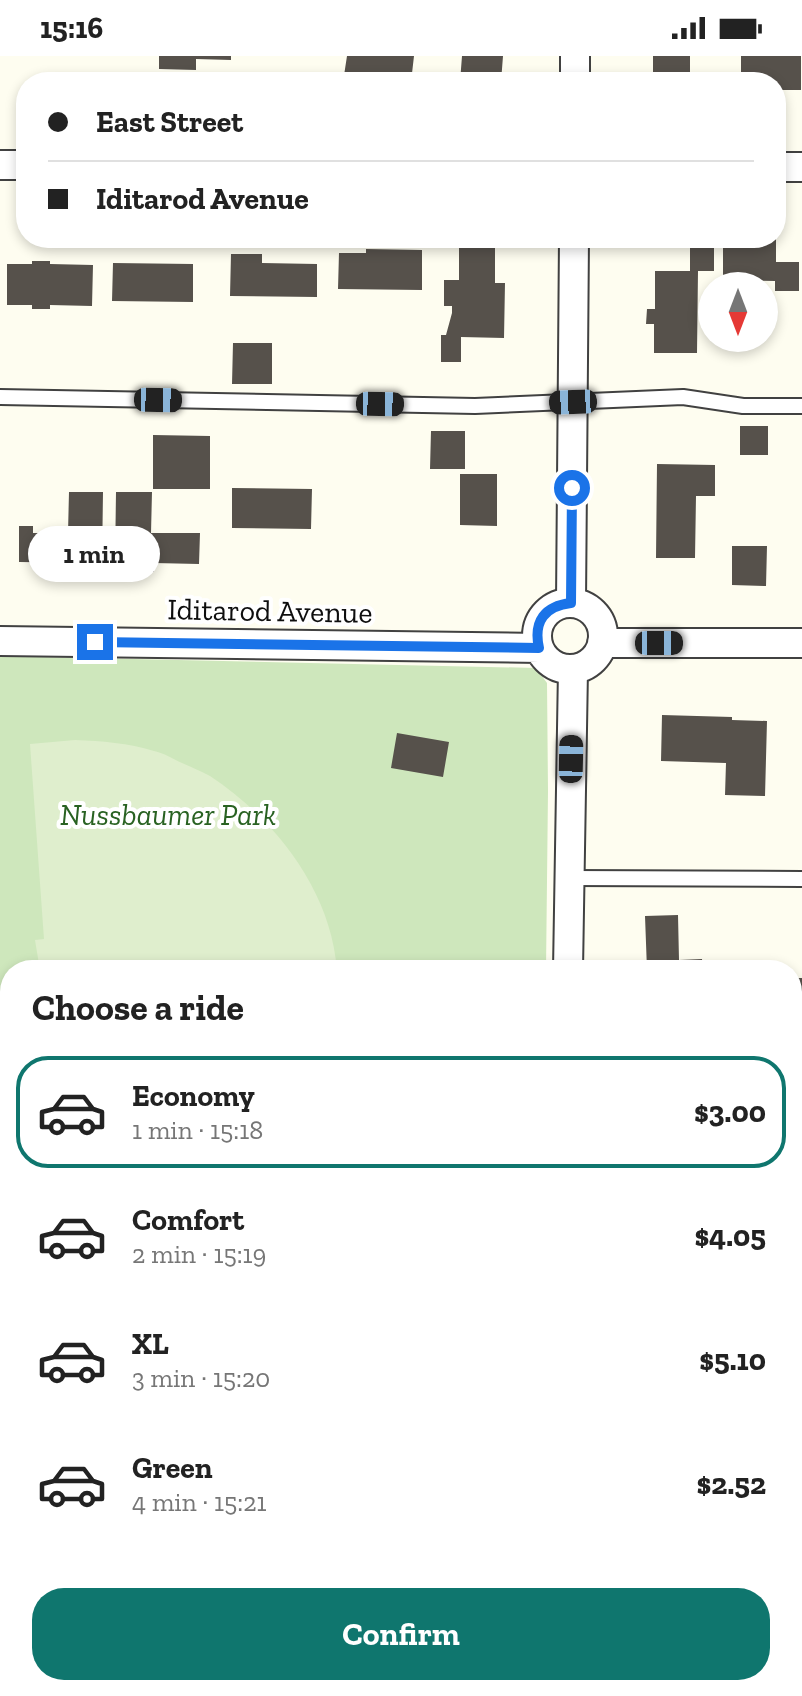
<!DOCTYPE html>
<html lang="en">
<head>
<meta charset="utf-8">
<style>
	:root { --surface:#fff; --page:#f2f2f2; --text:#222; --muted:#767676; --line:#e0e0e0; --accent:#0f766e }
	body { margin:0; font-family:"Zilla Slab",serif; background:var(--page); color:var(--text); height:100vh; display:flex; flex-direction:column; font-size:30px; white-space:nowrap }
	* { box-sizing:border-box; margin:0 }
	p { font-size:26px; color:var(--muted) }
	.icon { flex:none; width:44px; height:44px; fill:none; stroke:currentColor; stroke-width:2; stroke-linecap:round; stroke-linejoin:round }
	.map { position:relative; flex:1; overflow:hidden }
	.sheet { position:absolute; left:0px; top:904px; width:802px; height:736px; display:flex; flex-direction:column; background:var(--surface); border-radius:32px 32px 0 0; box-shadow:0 4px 12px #0003 }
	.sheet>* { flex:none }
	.banner { position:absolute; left:16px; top:16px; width:770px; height:176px; border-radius:32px; box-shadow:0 4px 12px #0003; display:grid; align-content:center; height:176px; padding:0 32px; background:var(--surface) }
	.needle { width:52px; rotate:180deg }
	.tools { position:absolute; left:698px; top:216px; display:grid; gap:16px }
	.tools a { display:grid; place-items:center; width:80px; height:80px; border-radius:50%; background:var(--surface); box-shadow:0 4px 12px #0003; font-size:40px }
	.end { position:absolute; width:36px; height:36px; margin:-18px; border:10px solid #1a73e8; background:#fff; box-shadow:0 0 0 4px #fff }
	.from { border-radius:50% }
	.bubble { position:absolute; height:56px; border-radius:28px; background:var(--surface); box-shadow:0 4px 12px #0003; font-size:26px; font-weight:700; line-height:56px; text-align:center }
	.car { position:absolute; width:24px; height:48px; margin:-24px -12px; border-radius:10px; box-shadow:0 0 6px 2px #0007; background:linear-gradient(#222 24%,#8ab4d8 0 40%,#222 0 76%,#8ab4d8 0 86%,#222 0) }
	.banner b { display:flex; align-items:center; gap:28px; height:76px; font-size:30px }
	.banner b+b { border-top:2px solid var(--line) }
	.banner i { width:20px; height:20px; background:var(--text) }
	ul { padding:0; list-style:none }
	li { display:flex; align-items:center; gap:24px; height:112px; margin:0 16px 12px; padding:0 16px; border:4px solid transparent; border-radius:32px }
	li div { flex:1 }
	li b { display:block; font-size:30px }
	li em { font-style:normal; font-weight:700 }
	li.on { border-color:var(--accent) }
	li>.icon { width:72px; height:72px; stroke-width:1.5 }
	h2 { padding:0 32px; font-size:36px; line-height:96px }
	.cta { display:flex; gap:16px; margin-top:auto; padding:16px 32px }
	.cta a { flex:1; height:92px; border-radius:32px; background:var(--accent); color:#fff; font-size:32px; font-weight:700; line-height:92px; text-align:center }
	.status { display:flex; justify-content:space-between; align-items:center; height:56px; padding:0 40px; background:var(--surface); direction:ltr }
	.status svg { height:22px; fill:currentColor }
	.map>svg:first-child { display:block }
	.green { fill:#cee7bc }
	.pitch { fill:#dfeecd }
	.building { fill:#56514b }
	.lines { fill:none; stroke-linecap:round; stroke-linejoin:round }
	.service-casing { stroke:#414141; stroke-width:18 }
	.minor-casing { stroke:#414141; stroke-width:32 }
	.service { stroke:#fff; stroke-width:14 }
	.minor { stroke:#fff; stroke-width:28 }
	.route { stroke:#1a73e8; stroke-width:10 }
	.labels { text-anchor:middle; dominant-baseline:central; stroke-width:8; stroke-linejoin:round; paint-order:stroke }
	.street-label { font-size:30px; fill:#0e0e0e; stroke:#fff }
	.park-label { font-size:30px; font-style:italic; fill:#296222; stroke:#fff }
</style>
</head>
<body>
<div class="status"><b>15:16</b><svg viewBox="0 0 49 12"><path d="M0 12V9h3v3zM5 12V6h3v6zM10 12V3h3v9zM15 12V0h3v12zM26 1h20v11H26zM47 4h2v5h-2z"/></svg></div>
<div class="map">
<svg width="802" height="1640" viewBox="0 0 802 1640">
	<rect width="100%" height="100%" fill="#fefdf0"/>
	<path class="green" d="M 0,600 L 536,612 L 547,627 L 548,735 L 546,914 L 10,914 L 10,1036 L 0,1036 Z"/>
	<path class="pitch" d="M 75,684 C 102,685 128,687 154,695 C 164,697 173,703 182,707 C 191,711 201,715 210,720 C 275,763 331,834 337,914 L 40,914 L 35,884 L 44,883 L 30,688 Z"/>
	<path class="building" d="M 159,0 L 231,0 L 231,4 L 196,3 L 196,14 L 159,13 Z
		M 347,0 L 414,0 L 411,26 L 343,26 Z
		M 462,0 L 503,0 L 501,26 L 460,26 Z
		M 653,0 L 690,0 L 690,26 L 653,26 Z
		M 741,0 L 801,0 L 801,34 L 776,34 L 776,26 L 741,26 Z
		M 459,182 L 495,182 L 495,227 L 505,227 L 504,282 L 461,281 L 461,306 L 441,306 L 441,279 L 446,279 L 452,257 L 452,250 L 444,250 L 444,224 L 459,224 Z
		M 690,182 L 714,182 L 714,215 L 698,215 L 697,297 L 654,297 L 654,268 L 646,268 L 647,253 L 655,253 L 655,215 L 690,215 Z
		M 723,182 L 776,182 L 776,206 L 799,206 L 799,235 L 775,235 L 775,225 L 723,224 Z
		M 366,193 L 422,194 L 422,234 L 338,233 L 339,197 L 366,197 Z
		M 231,198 L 262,198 L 262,207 L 317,208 L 317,241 L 230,240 Z
		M 32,205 L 50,205 L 50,208 L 93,209 L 92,250 L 50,249 L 50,253 L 32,253 L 32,249 L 7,249 L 7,208 L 32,208 Z
		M 113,207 L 193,208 L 193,246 L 112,245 Z
		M 233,287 L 272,287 L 272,328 L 232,328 Z
		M 740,370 L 768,370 L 768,399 L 740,399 Z
		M 431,375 L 465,375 L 465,413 L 430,413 Z
		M 153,379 L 210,380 L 210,433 L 153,433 Z
		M 657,408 L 715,409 L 715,440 L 696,440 L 695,502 L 656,502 Z
		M 460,418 L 497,418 L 497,470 L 460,469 Z
		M 232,432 L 312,433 L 311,473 L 232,472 Z
		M 69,436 L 103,436 L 102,507 L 19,506 L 19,470 L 33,470 L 33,477 L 68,477 Z
		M 116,436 L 152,436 L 151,477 L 200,477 L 199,508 L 154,507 L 154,516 L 134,516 L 134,507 L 115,507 Z
		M 732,490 L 767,490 L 766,530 L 732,529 Z
		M 662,659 L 732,661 L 732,664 L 767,665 L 765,740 L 725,739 L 726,707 L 661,705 Z
		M 397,677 L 449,686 L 443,721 L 391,712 Z
		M 678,859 L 679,904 L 702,903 L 703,914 L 647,914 L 645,860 Z
		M 792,922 L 802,922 L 802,958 L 792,958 Z
		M 799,1124 L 802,1124 L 802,1148 L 799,1148 Z
		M 0,1141 L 10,1141 L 10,1177 L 0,1178 Z
		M 792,1174 L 799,1174 L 800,1210 L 792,1210 Z
		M 62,1630 L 95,1630 L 95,1640 L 62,1640 Z"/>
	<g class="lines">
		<g class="service-casing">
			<path id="service" d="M 0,341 L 475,350 L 683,341 L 743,350 L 802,350
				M 570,822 L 802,823
				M 0,1307 L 10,1307
				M 792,1313 L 802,1313"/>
		</g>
		<g class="minor-casing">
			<path id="minor" d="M 575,26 L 575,0
				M 0,109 L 26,109
				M 776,111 L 802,111
				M 571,547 L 574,182
				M537 580a33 33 0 1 1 66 0a33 33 0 1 1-66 0Z
				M 0,585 L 539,592
				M 602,587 L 802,587
				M 568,914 L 573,613
				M 0,1056 L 10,1056
				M 792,1061 L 802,1061
				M 0,1558 L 10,1558
				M 792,1561 L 802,1561
				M 571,1640 L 571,1630"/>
		</g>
		<use href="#service" class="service"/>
		<use href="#minor" class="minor"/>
	</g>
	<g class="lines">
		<path class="route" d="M 95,586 L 539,592 C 533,565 545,550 571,547 L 572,432"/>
	</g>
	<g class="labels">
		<g class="street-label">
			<text transform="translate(270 555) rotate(1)">Iditarod Avenue</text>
		</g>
		<g class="park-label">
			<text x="168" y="759">Nussbaumer Park</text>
		</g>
	</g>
</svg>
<div class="tools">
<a><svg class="needle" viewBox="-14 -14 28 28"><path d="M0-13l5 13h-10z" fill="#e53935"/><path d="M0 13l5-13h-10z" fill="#767676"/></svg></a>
</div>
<i class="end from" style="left:572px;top:432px"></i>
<i class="end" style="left:95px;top:586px"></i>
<div class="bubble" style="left:28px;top:470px;width:132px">1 min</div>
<i class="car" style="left:158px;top:344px;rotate:91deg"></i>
<i class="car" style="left:573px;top:346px;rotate:268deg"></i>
<i class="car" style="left:380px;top:348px;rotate:91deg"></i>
<i class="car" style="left:659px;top:587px;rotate:90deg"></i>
<i class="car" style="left:571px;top:703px;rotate:1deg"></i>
<div class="banner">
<b><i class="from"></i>East Street</b>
<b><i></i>Iditarod Avenue</b>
</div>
<section class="sheet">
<h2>Choose a ride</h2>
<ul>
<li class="on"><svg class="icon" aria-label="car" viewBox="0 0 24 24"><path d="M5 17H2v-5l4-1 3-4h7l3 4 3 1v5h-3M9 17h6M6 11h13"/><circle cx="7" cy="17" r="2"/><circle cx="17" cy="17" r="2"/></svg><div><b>Economy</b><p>1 min · 15:18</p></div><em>$3.00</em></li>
<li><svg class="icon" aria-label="car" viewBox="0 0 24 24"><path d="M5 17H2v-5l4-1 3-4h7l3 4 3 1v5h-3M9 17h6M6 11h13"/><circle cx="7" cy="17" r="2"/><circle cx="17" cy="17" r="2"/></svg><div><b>Comfort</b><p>2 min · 15:19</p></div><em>$4.05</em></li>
<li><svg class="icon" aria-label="car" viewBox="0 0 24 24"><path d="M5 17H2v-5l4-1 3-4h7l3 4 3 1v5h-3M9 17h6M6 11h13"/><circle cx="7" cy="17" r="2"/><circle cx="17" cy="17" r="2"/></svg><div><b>XL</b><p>3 min · 15:20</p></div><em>$5.10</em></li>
<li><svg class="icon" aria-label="car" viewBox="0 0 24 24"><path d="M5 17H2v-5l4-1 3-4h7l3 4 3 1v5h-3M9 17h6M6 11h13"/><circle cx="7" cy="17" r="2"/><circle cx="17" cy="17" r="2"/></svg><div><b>Green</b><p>4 min · 15:21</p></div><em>$2.52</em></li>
</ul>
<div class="cta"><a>Confirm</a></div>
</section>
</div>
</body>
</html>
